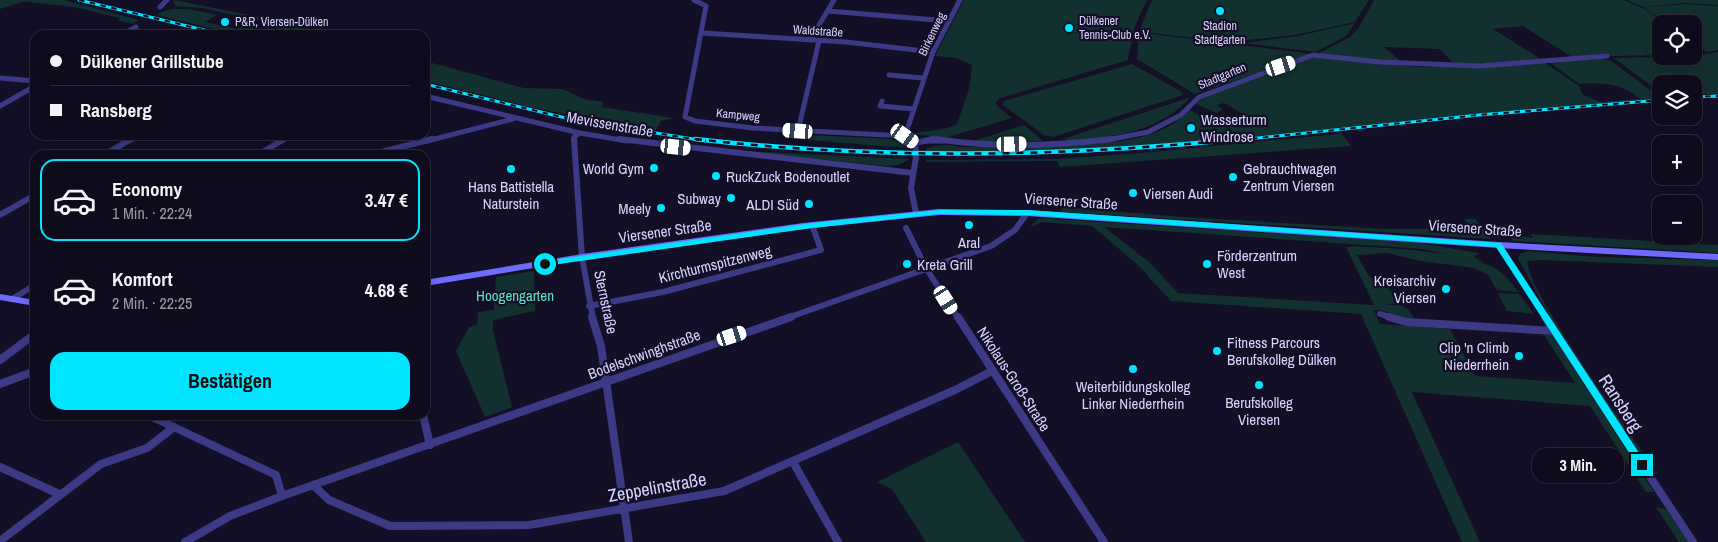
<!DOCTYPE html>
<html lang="de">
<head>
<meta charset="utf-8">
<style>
	:root { --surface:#0e0b1c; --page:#1c1929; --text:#f1f3f6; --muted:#9b9ba3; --line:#2e2b3b; --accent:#00e5ff }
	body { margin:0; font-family:"Archivo Narrow",sans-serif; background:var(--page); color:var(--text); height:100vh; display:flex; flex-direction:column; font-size:19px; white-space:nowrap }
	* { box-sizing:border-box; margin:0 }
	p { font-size:16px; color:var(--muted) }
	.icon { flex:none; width:28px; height:28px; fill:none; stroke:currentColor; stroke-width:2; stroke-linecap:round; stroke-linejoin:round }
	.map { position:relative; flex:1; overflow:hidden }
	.sheet { position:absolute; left:30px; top:150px; width:400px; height:270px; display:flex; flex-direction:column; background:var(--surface); border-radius:15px; box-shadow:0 2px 12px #0003,0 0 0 1px var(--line) }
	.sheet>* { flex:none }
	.banner { position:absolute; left:30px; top:30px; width:400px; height:110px; border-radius:15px; box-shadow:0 2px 12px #0003,0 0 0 1px var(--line); display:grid; align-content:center; height:110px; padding:0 20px; background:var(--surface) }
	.buttons { position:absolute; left:1652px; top:15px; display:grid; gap:10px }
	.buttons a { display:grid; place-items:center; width:50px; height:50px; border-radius:10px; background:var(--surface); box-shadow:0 2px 12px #0003,0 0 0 1px var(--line); font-size:25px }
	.end { position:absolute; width:22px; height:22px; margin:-11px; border:6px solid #00e5ff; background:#111; box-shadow:0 0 0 2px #111 }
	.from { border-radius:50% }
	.bubble { position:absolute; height:35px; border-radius:15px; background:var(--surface); box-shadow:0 2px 12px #0003,0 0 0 1px var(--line); font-size:16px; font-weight:700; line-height:35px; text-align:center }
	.car { position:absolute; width:15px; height:30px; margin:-15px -8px; border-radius:6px; box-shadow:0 0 4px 1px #0007; background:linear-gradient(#fff 24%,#345 0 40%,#fff 0 76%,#345 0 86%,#fff 0) }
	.banner b { display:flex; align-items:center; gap:18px; height:48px; font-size:19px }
	.banner b+b { border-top:1px solid var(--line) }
	.banner i { width:12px; height:12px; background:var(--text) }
	ul { padding:9px 0 0; list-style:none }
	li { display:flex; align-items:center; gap:15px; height:82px; margin:0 10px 8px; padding:0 10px; border:2px solid transparent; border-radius:15px }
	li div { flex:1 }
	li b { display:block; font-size:19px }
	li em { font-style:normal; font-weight:700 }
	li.active { border-color:var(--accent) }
	li>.icon { width:45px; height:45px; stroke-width:1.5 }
	.button { display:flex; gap:10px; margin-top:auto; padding:10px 20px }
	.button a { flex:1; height:58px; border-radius:15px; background:var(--accent); color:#111; font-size:20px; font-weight:700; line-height:58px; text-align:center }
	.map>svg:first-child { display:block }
	.green { fill:#12302f }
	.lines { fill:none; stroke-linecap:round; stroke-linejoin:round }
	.minor-far2 { stroke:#3d3a85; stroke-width:5 }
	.minor-far1 { stroke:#3d3a85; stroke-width:6 }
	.minor { stroke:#3d3a85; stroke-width:8 }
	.secondary { fill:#6f6bff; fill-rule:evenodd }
	.rail-far1-casing { stroke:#00e5ff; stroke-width:3 }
	.rail-casing { stroke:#00e5ff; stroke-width:4.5 }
	.rail-far1 { stroke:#130f26; stroke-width:2; stroke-dasharray:5.5; stroke-linecap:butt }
	.rail { stroke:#130f26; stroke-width:2.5; stroke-dasharray:7; stroke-linecap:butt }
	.route { fill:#00e5ff }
	.poi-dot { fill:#00e5ff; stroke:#130f26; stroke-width:2 }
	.labels { text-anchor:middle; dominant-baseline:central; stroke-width:4.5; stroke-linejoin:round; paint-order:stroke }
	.far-poi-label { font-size:12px; fill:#d9d4ff; stroke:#130f26; text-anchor:start }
	.far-street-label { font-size:12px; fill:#d9d4ff; stroke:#130f26 }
	.poi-label { font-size:15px; fill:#d9d4ff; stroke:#130f26; text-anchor:start }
	.street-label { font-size:15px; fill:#d9d4ff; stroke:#130f26 }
	.park-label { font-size:15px; fill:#5fe0c0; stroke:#130f26 }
	.near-street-label { font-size:18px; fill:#d9d4ff; stroke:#130f26 }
</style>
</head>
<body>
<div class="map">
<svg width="1718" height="542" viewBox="0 0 1718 542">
	<rect width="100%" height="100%" fill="#130f26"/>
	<path class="green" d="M 0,0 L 64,0 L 139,20 L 133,24 L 118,20 L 120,18 L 74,7 L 28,2 L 21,2 L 0,9 Z
		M 175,0 L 273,20 L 328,35 L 238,35 L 157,15 C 171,4 200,11 217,15 L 205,22 L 237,29 L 250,23 L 256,33 C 265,34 275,33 280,25 L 202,8 L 176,6 L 173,2 Z
		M 964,0 L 1147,0 L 1134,28 L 1128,60 L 1000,98 L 996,102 L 997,106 L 1012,118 L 948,137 L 918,135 L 914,133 L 944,129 L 957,124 L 969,89 L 972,65 L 956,58 L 935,56 Z
		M 1152,0 L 1369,0 L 1355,22 L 1295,35 L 1228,42 L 1145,32 L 1140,29 Z
		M 1374,0 L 1624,0 L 1649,11 L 1665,24 L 1661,24 L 1661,55 L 1572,57 L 1523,26 L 1493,29 L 1541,59 L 1461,65 L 1451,61 L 1440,49 L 1384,47 L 1403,63 L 1317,54 L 1350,37 L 1358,29 Z
		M 1627,0 L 1718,0 L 1718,5 L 1685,3 L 1643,7 Z
		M 1687,4 L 1718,6 L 1718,50 L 1707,52 L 1694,44 L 1694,24 L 1667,24 L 1644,7 Z
		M 1355,23 L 1346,36 L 1316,52 L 1243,43 L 1298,36 Z
		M 1139,33 L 1144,33 L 1313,54 L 1195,94 L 1137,59 Z
		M 1718,52 L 1718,93 L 1694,95 L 1694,84 L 1661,84 L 1661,93 L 1614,58 L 1694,56 Z
		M 1321,57 L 1417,67 L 1478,67 L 1545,63 L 1579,86 L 1582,94 L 1600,102 L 1640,99 C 1621,83 1603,82 1579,84 L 1549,62 L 1602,59 L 1611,61 L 1661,98 C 1417,121 1172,152 926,153 L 927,148 C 937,145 950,144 960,147 C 988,147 1016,146 1044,145 C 1093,144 1154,147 1190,110 L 1207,120 L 1223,114 L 1244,126 L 1256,121 L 1224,103 L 1217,105 L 1223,110 L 1216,113 L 1196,104 L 1201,98 L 1308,58 Z
		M 425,61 L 524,88 L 563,89 L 583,99 L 604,102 L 601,107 L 674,118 L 661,121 L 655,131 L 539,109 L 425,81 Z
		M 1132,64 L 1182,92 L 1183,95 L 1053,137 L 1044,135 L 1003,105 L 1004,101 Z
		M 1188,98 L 1190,98 C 1164,125 1131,135 1094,138 C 1085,139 1072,142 1063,139 Z
		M 1661,103 L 1342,134 L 1351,146 L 1060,167 L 1057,161 L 926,162 L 926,160 L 1057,159 L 1140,153 Z
		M 1024,125 L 1043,141 L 970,142 Z
		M 811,135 L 891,139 L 901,141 L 907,148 L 808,140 Z
		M 740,151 L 910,159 L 898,165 L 886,166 Z
		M 1061,207 L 1183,217 L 1386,229 L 1463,229 L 1470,226 L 1464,219 L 1475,219 L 1491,239 L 1062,212 Z
		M 1039,218 L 1414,242 L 1479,253 L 1474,257 L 1486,263 L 1423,249 L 1104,227 L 1149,262 L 1178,293 L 1374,305 L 1346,247 L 1353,247 L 1353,246 C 1396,249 1454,250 1493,267 C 1503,272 1512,283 1518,292 L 1497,290 L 1488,275 L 1474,268 L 1420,261 L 1387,253 L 1357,255 L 1369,276 L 1390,290 L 1400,303 L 1384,305 C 1398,305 1406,303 1413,317 L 1413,319 C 1399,318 1387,310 1374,310 L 1380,324 L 1450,329 L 1475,376 L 1575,383 L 1544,335 L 1552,335 L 1654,492 L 1646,492 L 1590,406 L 1412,392 L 1480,542 L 1462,542 L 1361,314 L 1171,301 L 1137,264 L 1092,226 L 1042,222 L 1029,228 Z
		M 1500,232 L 1533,238 L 1531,234 L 1718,245 L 1718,253 L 1514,241 Z
		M 1528,251 L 1597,257 L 1718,260 L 1718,267 L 1540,260 L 1528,261 C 1522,284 1638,445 1658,474 L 1653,473 L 1555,327 L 1518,258 L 1520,254 Z
		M 534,271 L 535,311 L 493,320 L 493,330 L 512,407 L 485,417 L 456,351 L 469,327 L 477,325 L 478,312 L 494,310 L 496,277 Z
		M 1498,293 L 1519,294 L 1534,314 L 1507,311 Z
		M 958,442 L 1025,542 L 926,542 L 892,489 L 877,482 Z
		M 1656,507 L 1666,509 L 1688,542 L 1679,542 Z"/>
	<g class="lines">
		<path class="minor-far2" d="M 694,0 L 706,6 L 685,117 L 695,121 L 753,128 L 905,136 L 912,141
			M 160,7 L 167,0
			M 828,11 L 948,21
			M 702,33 L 846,42 L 933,52
			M 122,35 L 136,27
			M 810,40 L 834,0
			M 889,75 L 923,78
			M 0,78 L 35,81
			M 425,96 L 580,133 L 627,141
			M 882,101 L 880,106 L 914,109
			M 0,106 L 35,86
			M 798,131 L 819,41
			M 905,136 L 933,52 L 960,0
			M 129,141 L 139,135
			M 282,141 L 291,135
			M 427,141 L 513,119
			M 574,141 L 574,137 L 580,133
			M 927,141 L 944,141
			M 1102,141 L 1148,132 L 1181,115 L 1199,97 L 1313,55 L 1380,62 L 1480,66 L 1607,56"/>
		<path class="minor-far1" d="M 574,139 L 582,257 L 593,318
			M 619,139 L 913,173
			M 910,139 L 915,143
			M 936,139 C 993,148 1054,146 1112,139
			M 915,143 L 933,139
			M 915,143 L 916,157 L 911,188 L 916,213
			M 104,155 L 131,139
			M 258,155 L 284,139
			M 370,155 L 432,139
			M 0,215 L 35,195
			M 906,228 L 926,268 L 958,318
			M 1498,245 L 1546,318
			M 12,299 L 35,285
			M 589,306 L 663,292 L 821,250 L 812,225
			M 1380,314 L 1393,318
			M 787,318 L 991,246 L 1015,230 L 1027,213"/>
		<path class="minor" d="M 592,317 L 601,346 L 629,542
			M 958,317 L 1104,542
			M 1389,317 L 1406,322 L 1554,331
			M 1545,317 L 1693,542
			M 0,360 L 35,334
			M 0,384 L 35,371
			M 148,415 L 276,475 L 282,496
			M 423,415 L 430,445
			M 793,462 L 838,542
			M 0,467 L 59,494
			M 313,485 L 329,500 L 390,526 L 529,525 L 724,491 L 955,390 L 992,371
			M 0,541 L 101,464 L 147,448 L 174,427
			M 185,542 L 230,516 L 282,496 L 791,317"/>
		<path class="secondary" d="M 939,209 L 1027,210 L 1498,242 L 1718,254 L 1718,260 L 1498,248 L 1027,216 L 939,215 L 803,229 L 582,260 L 425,286 L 425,280 L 582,254 L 803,223 Z
			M 0,294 L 35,300 L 35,306 L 0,300 Z"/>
		<g class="rail-far1-casing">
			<path id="rail-far1" d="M 79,0 L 225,35
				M 425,84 L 574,120 L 706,141
				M 1694,97 L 1718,96
				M 1230,141 L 1479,115 L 1661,100"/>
		</g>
		<g class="rail-casing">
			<path id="rail" d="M 695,139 C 878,160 1060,157 1243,139"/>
		</g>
		<use href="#rail-far1" class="rail-far1"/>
		<use href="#rail" class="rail"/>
	</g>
	<path class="route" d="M 939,210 L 1027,210 L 1501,243 L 1647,465 L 1642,469 L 1639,468 L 1496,247 L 1027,215 L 939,214 L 812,228 L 545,266 L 541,264 L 545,261 L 812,223 Z"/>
	<g class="poi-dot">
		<circle cx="1220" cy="11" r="5"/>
		<circle cx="225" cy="22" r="5"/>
		<circle cx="1069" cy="28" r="5"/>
		<circle cx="1191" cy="128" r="5"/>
		<circle cx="654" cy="168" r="5"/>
		<circle cx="511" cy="169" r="5"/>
		<circle cx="716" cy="176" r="5"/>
		<circle cx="1233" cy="177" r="5"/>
		<circle cx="1133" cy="193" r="5"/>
		<circle cx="731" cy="198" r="5"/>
		<circle cx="809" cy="204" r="5"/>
		<circle cx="661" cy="208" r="5"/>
		<circle cx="969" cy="225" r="5"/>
		<circle cx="907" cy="264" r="5"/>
		<circle cx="1207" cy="264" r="5"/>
		<circle cx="1446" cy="289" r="5"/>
		<circle cx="1217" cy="351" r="5"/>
		<circle cx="1519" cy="356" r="5"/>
		<circle cx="1133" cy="369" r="5"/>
		<circle cx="1259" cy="385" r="5"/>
	</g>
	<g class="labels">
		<g class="far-poi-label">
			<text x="1079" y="21">Dülkener<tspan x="1079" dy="14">Tennis-Club e.V.</tspan></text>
			<text x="235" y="22">P&amp;R, Viersen-Dülken</text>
			<text x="1220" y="26" text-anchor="middle">Stadion<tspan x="1220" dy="14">Stadtgarten</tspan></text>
		</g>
		<g class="far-street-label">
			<text transform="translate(818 31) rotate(4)">Waldstraße</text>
			<text transform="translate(932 34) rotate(-64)">Birkenweg</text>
			<text transform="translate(1222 76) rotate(-23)">Stadtgarten</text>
			<text transform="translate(738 115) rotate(6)">Kampweg</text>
		</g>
		<g class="poi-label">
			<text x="1201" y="119">Wasserturm<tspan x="1201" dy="17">Windrose</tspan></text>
			<text x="644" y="168" text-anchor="end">World Gym</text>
			<text x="1243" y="168">Gebrauchtwagen<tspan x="1243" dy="17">Zentrum Viersen</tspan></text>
			<text x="726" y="176">RuckZuck Bodenoutlet</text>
			<text x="511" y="186" text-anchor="middle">Hans Battistella<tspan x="511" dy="17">Naturstein</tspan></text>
			<text x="1143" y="193">Viersen Audi</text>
			<text x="721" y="198" text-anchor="end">Subway</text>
			<text x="799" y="204" text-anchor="end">ALDI Süd</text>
			<text x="651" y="208" text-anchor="end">Meely</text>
			<text x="969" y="242" text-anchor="middle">Aral</text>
			<text x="1217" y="255">Förderzentrum<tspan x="1217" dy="17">West</tspan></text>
			<text x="917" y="264">Kreta Grill</text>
			<text x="1436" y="280" text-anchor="end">Kreisarchiv<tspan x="1436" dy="17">Viersen</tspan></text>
			<text x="1227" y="342">Fitness Parcours<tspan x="1227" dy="17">Berufskolleg Dülken</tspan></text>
			<text x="1509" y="347" text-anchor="end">Clip 'n Climb<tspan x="1509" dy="17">Niederrhein</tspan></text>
			<text x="1133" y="386" text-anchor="middle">Weiterbildungskolleg<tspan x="1133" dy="17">Linker Niederrhein</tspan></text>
			<text x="1259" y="402" text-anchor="middle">Berufskolleg<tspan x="1259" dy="17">Viersen</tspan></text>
		</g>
		<g class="street-label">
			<text transform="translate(610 124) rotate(10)">Mevissenstraße</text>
			<text transform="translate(1071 201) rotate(4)">Viersener Straße</text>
			<text transform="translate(1475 228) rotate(4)">Viersener Straße</text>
			<text transform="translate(665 231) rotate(-8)">Viersener Straße</text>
			<text transform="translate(715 264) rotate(-14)">Kirchturmspitzenweg</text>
			<text transform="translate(606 302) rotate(78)">Sternstraße</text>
			<text transform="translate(644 354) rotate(-20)">Bodelschwinghstraße</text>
			<text transform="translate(1014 379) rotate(57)">Nikolaus-Groß-Straße</text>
		</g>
		<g class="park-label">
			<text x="515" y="295">Hoogengarten</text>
		</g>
		<g class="near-street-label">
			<text transform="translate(1621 403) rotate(57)">Ransberg</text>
			<text transform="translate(657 487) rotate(-10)">Zeppelinstraße</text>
		</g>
	</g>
</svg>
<div class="buttons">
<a><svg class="icon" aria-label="locate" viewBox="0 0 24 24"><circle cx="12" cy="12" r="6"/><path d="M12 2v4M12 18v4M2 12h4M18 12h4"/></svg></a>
<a><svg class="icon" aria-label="layers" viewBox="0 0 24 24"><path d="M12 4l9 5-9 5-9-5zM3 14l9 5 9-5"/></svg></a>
<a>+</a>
<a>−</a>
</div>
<i class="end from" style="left:545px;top:264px"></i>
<i class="end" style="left:1642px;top:465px"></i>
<div class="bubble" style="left:1532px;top:448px;width:92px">3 Min.</div>
<i class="car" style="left:1281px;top:66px;rotate:72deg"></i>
<i class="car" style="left:798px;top:131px;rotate:274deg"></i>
<i class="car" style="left:905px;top:136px;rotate:125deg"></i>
<i class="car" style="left:1012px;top:144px;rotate:89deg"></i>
<i class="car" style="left:676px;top:147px;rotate:96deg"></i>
<i class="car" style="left:946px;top:300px;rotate:148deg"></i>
<i class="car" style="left:732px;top:336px;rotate:72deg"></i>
<div class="banner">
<b><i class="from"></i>Dülkener Grillstube</b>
<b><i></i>Ransberg</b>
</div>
<section class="sheet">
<ul>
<li class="active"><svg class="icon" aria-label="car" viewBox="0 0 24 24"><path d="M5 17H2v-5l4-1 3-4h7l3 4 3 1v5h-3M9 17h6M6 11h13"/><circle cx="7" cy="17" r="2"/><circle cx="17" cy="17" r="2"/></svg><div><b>Economy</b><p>1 Min. · 22:24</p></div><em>3.47 €</em></li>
<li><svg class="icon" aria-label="car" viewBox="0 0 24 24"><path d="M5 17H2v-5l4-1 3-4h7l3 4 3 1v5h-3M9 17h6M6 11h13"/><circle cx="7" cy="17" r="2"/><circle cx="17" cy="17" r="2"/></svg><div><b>Komfort</b><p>2 Min. · 22:25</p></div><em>4.68 €</em></li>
</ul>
<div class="button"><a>Bestätigen</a></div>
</section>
</div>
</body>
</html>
